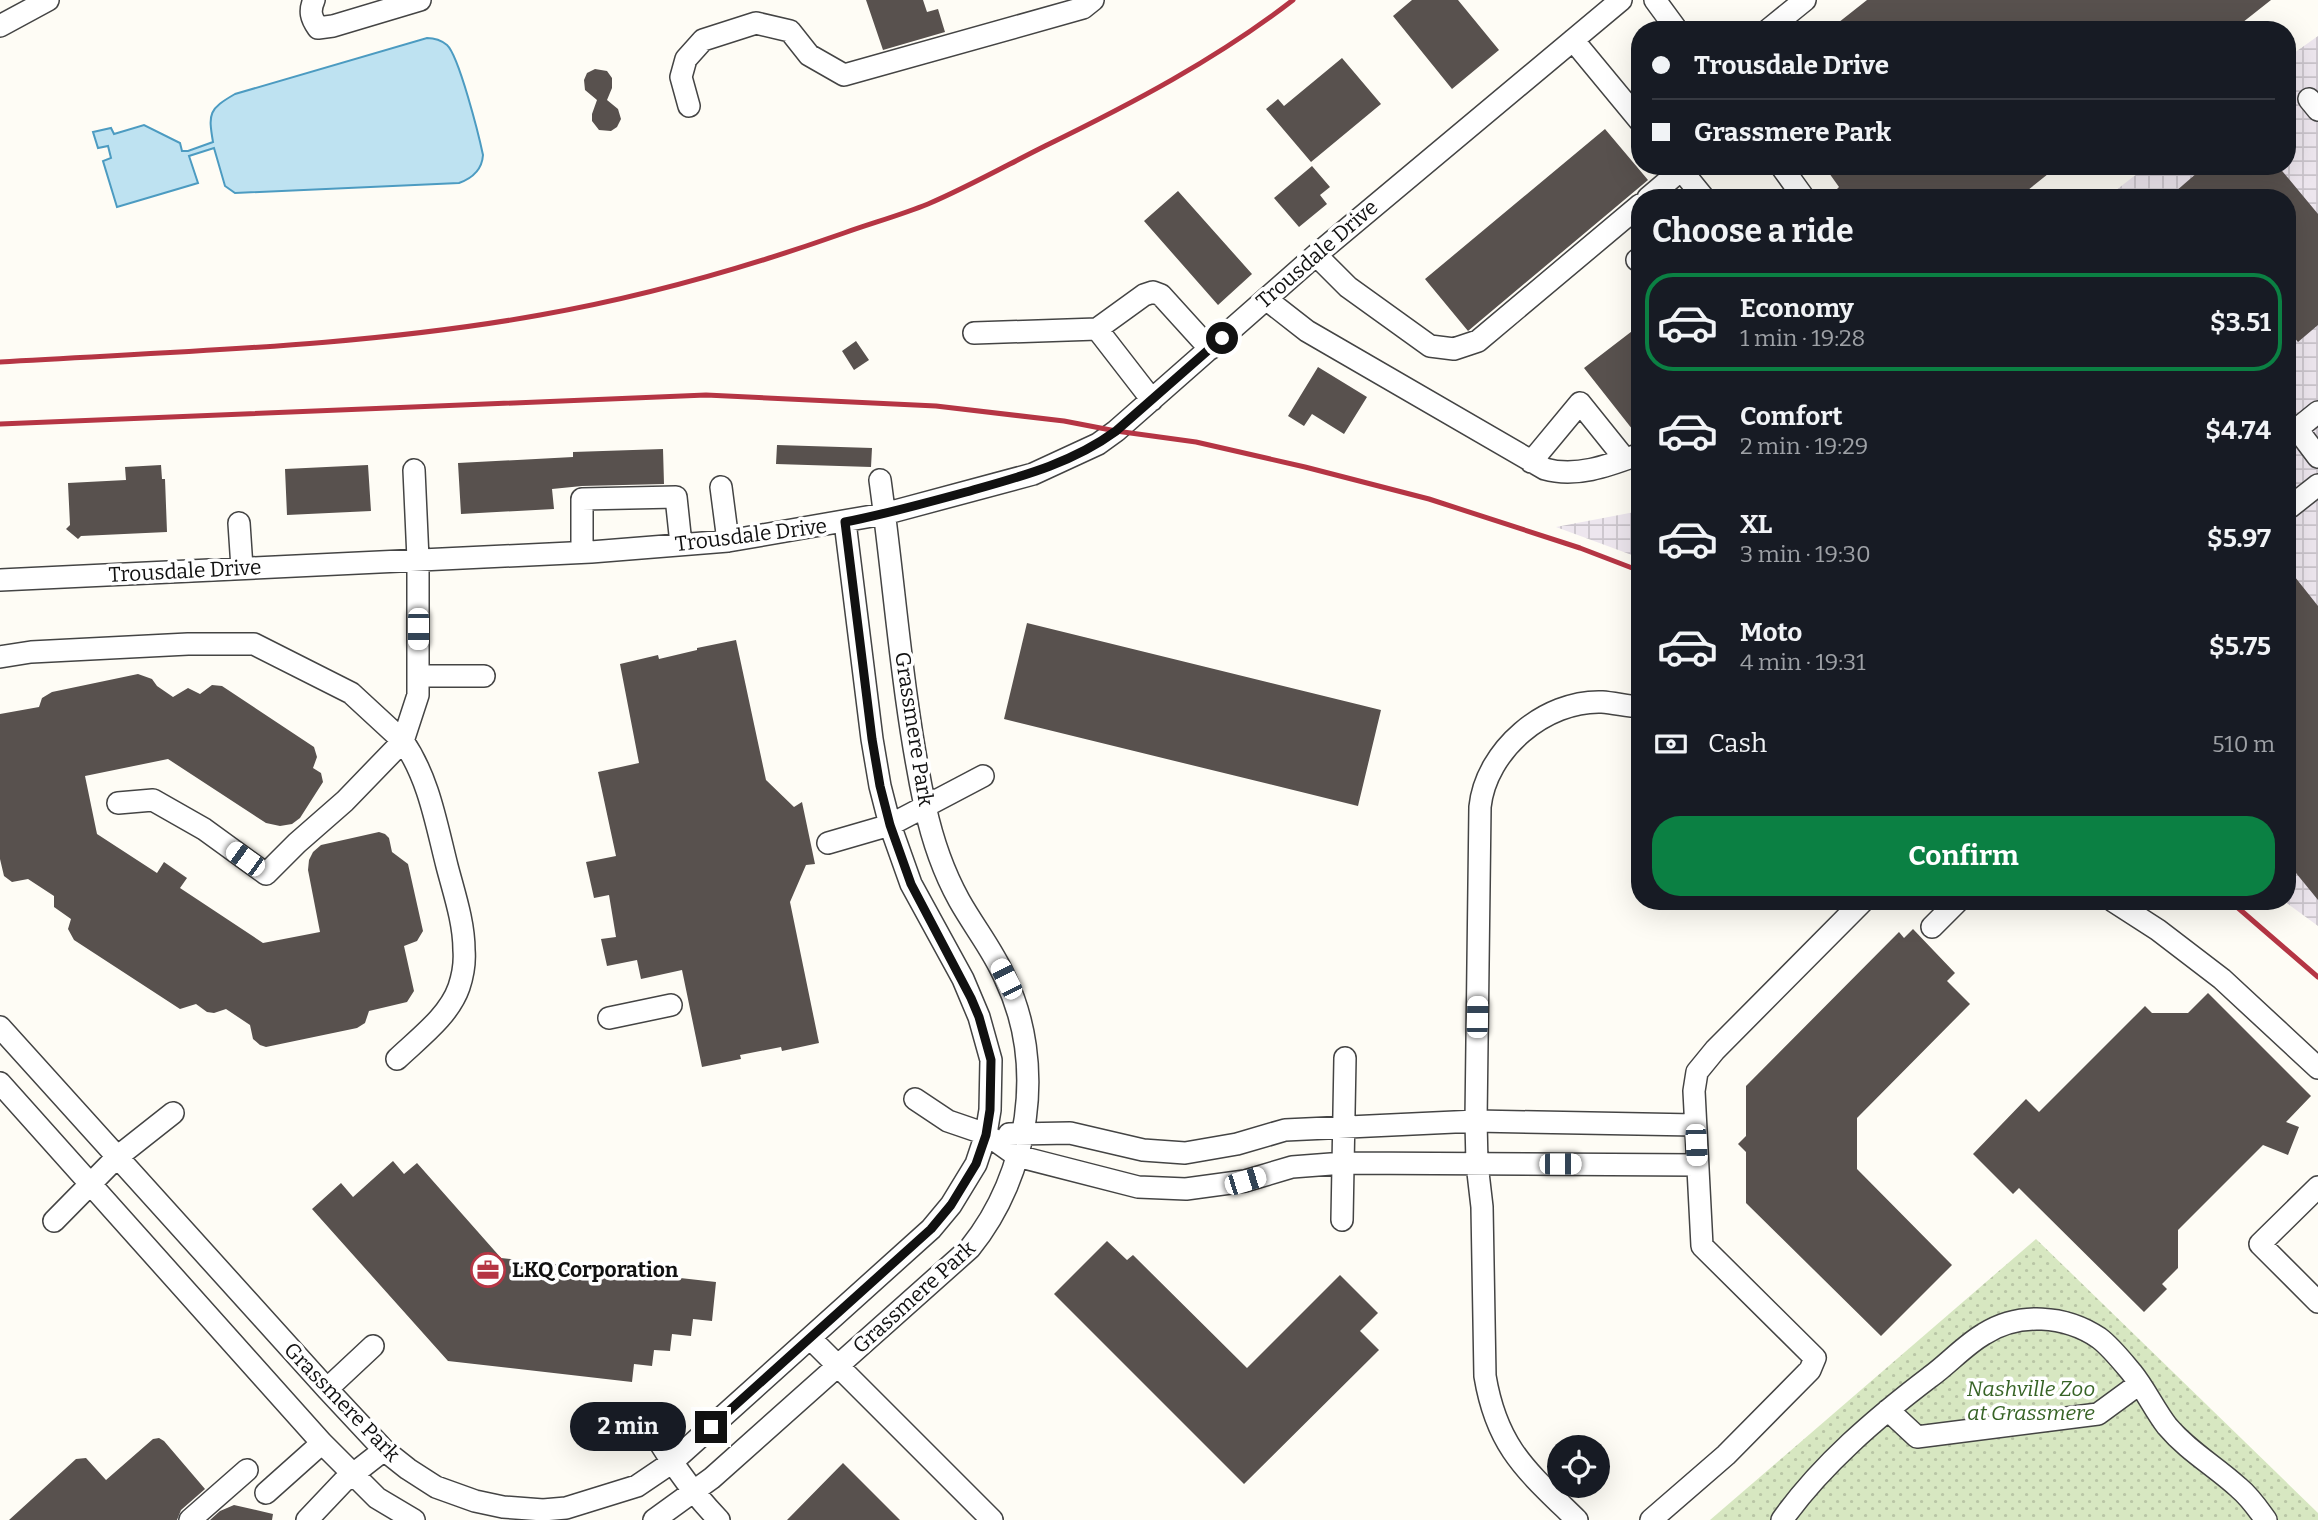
<!DOCTYPE html>
<html lang="en">
<head>
<meta charset="utf-8">
<style>
	:root { --surface:#171b24; --page:#242831; --text:#f1f3f6; --muted:#9ea1a6; --line:#363941; --accent:#0b8043 }
	body { margin:0; font-family:Bitter,serif; background:var(--page); color:var(--text); height:100vh; display:flex; flex-direction:column; font-size:26px; white-space:nowrap }
	* { box-sizing:border-box; margin:0 }
	p { font-size:23px; color:var(--muted) }
	.icon { flex:none; width:38px; height:38px; fill:none; stroke:currentColor; stroke-width:2; stroke-linecap:round; stroke-linejoin:round }
	.map { position:relative; flex:1; overflow:hidden }
	.sheet { position:absolute; left:1631px; top:189px; width:665px; height:721px; display:flex; flex-direction:column; background:var(--surface); border-radius:28px; box-shadow:0 7px 28px #0002 }
	.sheet>* { flex:none }
	.guide { position:absolute; left:1631px; top:21px; width:665px; height:154px; border-radius:28px; box-shadow:0 7px 28px #0002; display:grid; align-content:center; height:154px; padding:0 21px; background:var(--surface) }
	.fabs { position:absolute; left:1547px; top:1435px; display:grid; gap:14px }
	.fabs a { display:grid; place-items:center; width:63px; height:63px; border-radius:50%; background:var(--surface); box-shadow:0 7px 28px #0002; font-size:35px }
	.end { position:absolute; width:32px; height:32px; margin:-16px; border:9px solid #111; background:#fff; box-shadow:0 0 0 4px #fff }
	.from { border-radius:50% }
	.bubble { position:absolute; height:49px; border-radius:24px; background:var(--surface); box-shadow:0 7px 28px #0002; font-size:23px; font-weight:700; line-height:49px; text-align:center }
	.car { position:absolute; width:21px; height:42px; margin:-21px -10px; border-radius:9px; box-shadow:0 0 5px 2px #0007; background:linear-gradient(#fff 24%,#345 0 40%,#fff 0 76%,#345 0 86%,#fff 0) }
	.guide b { display:flex; align-items:center; gap:24px; height:66px; font-size:26px }
	.guide b+b { border-top:2px solid var(--line) }
	.guide i { width:18px; height:18px; background:var(--text) }
	ul { padding:0; list-style:none }
	li { display:flex; align-items:center; gap:21px; height:98px; margin:0 14px 10px; padding:0 7px; border:4px solid transparent; border-radius:28px }
	li div { flex:1 }
	li b { display:block; font-size:26px }
	li em { font-style:normal; font-weight:700 }
	li.selected { border-color:var(--accent) }
	li>.icon { width:63px; height:63px; stroke-width:1.5 }
	h2 { padding:0 21px; font-size:32px; line-height:84px }
	.pay { display:flex; align-items:center; gap:18px; height:77px; padding:0 21px; font-size:26px }
	.pay p { margin-inline-start:auto }
	.button { display:flex; gap:14px; margin-top:auto; padding:14px 21px }
	.button a { flex:1; height:80px; border-radius:28px; background:var(--accent); color:#fff; font-size:28px; font-weight:700; line-height:80px; text-align:center }
	.map>svg:first-child { display:block }
	.industrial { fill:url(#industrial-grid) }
	.park { fill:url(#park-dots) }
	.water { fill:#bee2f1; stroke:#4c9bc1; stroke-width:2 }
	.building { fill:#58514e }
	.lines { fill:none; stroke-linecap:round; stroke-linejoin:round }
	.minor-casing { stroke:#444; stroke-width:24 }
	.minor { stroke:#fff; stroke-width:21 }
	.rail { stroke:#b53544; stroke-width:5 }
	.route { stroke:#111; stroke-width:9 }
	.labels { text-anchor:middle; dominant-baseline:central; stroke-width:7; stroke-linejoin:round; paint-order:stroke }
	.street-label { font-size:21px; fill:#111; stroke:#fff }
	.poi-label { font-size:21px; font-weight:bold; fill:#111; stroke:#fff; text-anchor:start }
	.park-label { font-size:21px; font-style:italic; fill:#376326; stroke:#fff }
</style>
</head>
<body>
<div class="map">
<svg width="2318" height="1520" viewBox="0 0 2318 1520">
	<defs>
		<pattern id="industrial-grid" width="8" height="8" patternUnits="userSpaceOnUse" patternTransform="scale(1.75)"><rect width="8" height="8" fill="#ede6ee"/><path d="M0 4h8M4 0v8" fill="none" stroke="#cac4cb"/></pattern>
		<pattern id="park-dots" width="8" height="8" patternUnits="userSpaceOnUse" patternTransform="scale(1.75)"><rect width="8" height="8" fill="#d7e7c1"/><path d="M2 2h.1M6 6h.1" fill="none" stroke="#b8c5a5" stroke-width="1.8" stroke-linecap="round"/></pattern>
	</defs>
	<rect width="100%" height="100%" fill="#fefcf5"/>
	<path class="industrial" d="M 2318,36 L 2318,926 L 2284,901 L 2287,901 L 2287,198 L 2106,198 L 2147,166 L 2287,166 L 2287,58 Z
		M 1640,511 L 1640,558 L 1556,527 Z"/>
	<path class="park" d="M 2036,1239 L 2318,1513 L 2318,1520 L 1710,1520 Z"/>
	<path class="water" d="M 427,38 C 435,38 441,40 447,45 C 459,56 479,136 483,155 C 482,170 473,178 459,183 L 235,193 L 225,186 L 214,148 L 189,156 L 198,183 L 117,207 L 103,161 L 111,158 L 108,146 L 98,148 L 93,132 L 111,128 L 114,134 L 144,125 L 180,143 L 182,151 L 188,151 L 213,142 C 208,113 209,109 235,94 Z"/>
	<path class="building" d="M 866,0 L 923,0 L 927,12 L 938,9 L 945,32 L 883,50 Z
		M 1412,0 L 1458,0 L 1499,50 L 1452,89 L 1393,16 Z
		M 1867,0 L 2271,0 L 2233,30 L 1829,30 Z
		M 1342,58 L 1381,104 L 1311,162 L 1266,109 L 1278,99 L 1284,106 Z
		M 595,69 L 607,71 L 612,78 L 612,88 L 607,100 L 618,109 L 621,119 L 617,127 L 611,131 L 599,130 L 592,121 L 592,114 L 597,100 L 585,90 L 584,80 L 587,73 Z
		M 1605,129 L 1648,180 L 1468,331 L 1425,279 Z
		M 1312,166 L 1330,187 L 1320,195 L 1327,204 L 1299,227 L 1274,198 Z
		M 1824,166 L 2058,166 L 2018,198 L 1844,198 L 1837,189 L 1839,187 Z
		M 2205,166 L 2278,166 L 2318,214 L 2318,325 L 2298,342 L 2287,329 L 2287,198 L 2168,198 Z
		M 1178,191 L 1252,274 L 1218,305 L 1144,221 Z
		M 1640,325 L 1640,439 L 1584,368 Z
		M 856,341 L 869,360 L 854,370 L 842,351 Z
		M 1318,367 L 1367,397 L 1344,434 L 1312,414 L 1304,426 L 1288,416 Z
		M 777,445 L 872,448 L 871,467 L 776,464 Z
		M 663,449 L 664,484 L 582,486 L 552,489 L 554,509 L 461,514 L 458,463 L 573,457 L 573,452 Z
		M 161,465 L 162,479 L 165,479 L 167,532 L 81,536 L 78,539 L 66,529 L 70,525 L 68,483 L 126,480 L 125,467 Z
		M 368,465 L 371,511 L 287,515 L 285,469 Z
		M 2287,567 L 2318,606 L 2318,900 L 2287,862 Z
		M 1027,623 L 1381,710 L 1358,806 L 1004,719 Z
		M 736,640 L 766,780 L 794,807 L 802,802 L 815,864 L 806,865 L 790,902 L 819,1043 L 782,1051 L 781,1047 L 740,1055 L 741,1059 L 702,1067 L 682,970 L 641,979 L 637,960 L 607,966 L 601,939 L 616,937 L 609,895 L 594,898 L 586,862 L 616,856 L 598,772 L 639,763 L 620,664 L 658,655 L 659,659 L 697,650 L 697,648 Z
		M 138,674 L 152,679 L 157,686 L 173,697 L 188,688 L 200,694 L 212,685 L 222,686 L 314,747 L 317,757 L 313,768 L 321,773 L 323,782 L 300,818 L 292,824 L 280,826 L 266,823 L 168,759 L 85,776 L 97,834 L 157,873 L 164,862 L 187,878 L 180,888 L 263,943 L 320,932 L 308,870 L 309,860 L 313,852 L 321,845 L 379,832 L 385,834 L 389,838 L 392,852 L 408,864 L 423,931 L 417,941 L 404,946 L 414,991 L 407,1002 L 369,1011 L 365,1023 L 357,1028 L 266,1047 L 260,1045 L 253,1039 L 250,1025 L 226,1009 L 214,1013 L 207,1012 L 196,1004 L 180,1009 L 74,940 L 68,929 L 71,919 L 54,907 L 54,896 L 28,879 L 12,882 L 4,876 L 0,859 L 0,714 L 39,707 L 42,698 L 52,692 Z
		M 1913,929 L 1955,973 L 1947,981 L 1970,1004 L 1857,1118 L 1857,1169 L 1952,1265 L 1881,1336 L 1746,1203 L 1746,1152 L 1738,1144 L 1746,1136 L 1746,1086 L 1899,932 L 1904,938 Z
		M 2208,993 L 2311,1096 L 2286,1122 L 2299,1127 L 2288,1155 L 2263,1145 L 2178,1230 L 2178,1268 L 2162,1284 L 2167,1289 L 2144,1312 L 2019,1188 L 2013,1194 L 1973,1154 L 2026,1099 L 2039,1112 L 2145,1006 L 2152,1013 L 2188,1013 Z
		M 393,1161 L 404,1174 L 417,1163 L 501,1258 L 716,1282 L 712,1321 L 693,1319 L 691,1336 L 672,1334 L 670,1351 L 654,1350 L 652,1366 L 634,1364 L 632,1382 L 448,1361 L 312,1209 L 341,1183 L 353,1197 Z
		M 1107,1241 L 1127,1260 L 1133,1255 L 1247,1368 L 1340,1275 L 1378,1313 L 1360,1331 L 1379,1350 L 1244,1484 L 1054,1294 Z
		M 159,1438 L 164,1441 L 205,1489 L 181,1510 L 177,1520 L 9,1520 L 76,1459 L 86,1458 L 106,1480 L 153,1439 Z
		M 843,1463 L 900,1520 L 787,1520 Z
		M 234,1505 L 273,1514 L 272,1520 L 210,1520 L 220,1511 Z"/>
	<g class="lines">
		<g class="minor-casing">
			<path id="minor" d="M 314,0 C 309,11 311,18 318,28 L 333,26 L 420,0
				M 1655,0 L 1677,30
				M 0,26 L 48,0
				M 1768,30 L 1805,0
				M 1573,40 L 1640,121
				M 2309,99 L 2318,110
				M 689,106 L 681,77 L 686,59 L 703,40 L 756,23 L 790,31 L 809,55 L 844,75 L 1083,8 L 1093,0
				M 1678,166 L 1704,198
				M 1781,166 L 1804,198
				M 1648,198 L 1681,170
				M 1316,255 L 1348,287 L 1430,346 L 1454,349 L 1478,341 L 1640,205
				M 1637,260 L 1640,258
				M 1266,299 L 1307,331 L 1545,469 C 1577,478 1610,465 1640,454
				M 1097,329 L 1152,400
				M 974,333 L 1097,329 L 1144,295 L 1153,292 L 1161,295 L 1210,349
				M 2318,412 L 2297,429 L 2318,457
				M 1531,462 L 1580,403 L 1625,459
				M 721,487 L 728,541
				M 2290,507 L 2318,485
				M 239,523 L 242,568
				M 582,552 L 582,499 L 676,497 L 681,544
				M 0,580 L 591,552 L 728,541 L 884,514 L 1033,474 L 1098,444 L 1116,431 L 1316,255 L 1621,0
				M 0,657 L 31,652 L 188,644 L 254,644 L 351,693 L 403,741 L 418,695 L 418,559 L 414,470
				M 418,676 L 484,676
				M 118,803 L 153,800 L 204,829 L 266,874 L 297,843 L 345,801 L 403,741 C 429,779 436,823 447,866 C 454,893 464,922 464,950 C 465,962 463,975 459,987 C 449,1016 419,1038 397,1059
				M 828,843 L 890,825 L 983,776
				M 2113,901 L 2158,930 L 2222,979 L 2318,1068
				M 1932,927 L 1958,901
				M 609,1018 L 671,1005
				M 0,1027 L 327,1389 L 384,1450 L 408,1469 L 436,1487 L 475,1501 L 503,1507 L 543,1510 L 566,1508 L 637,1486 L 671,1463 L 931,1229 L 951,1205 L 976,1164 L 986,1134 L 990,1110 L 991,1060 L 979,1017 L 963,979 L 911,884 L 890,825 L 880,786 L 872,739 L 845,522
				M 0,1083 L 322,1443 L 377,1498 L 414,1520
				M 915,1099 L 948,1121 L 986,1134 L 1017,1156 L 1138,1187 L 1186,1189 L 1245,1181 L 1292,1167 L 1344,1163 L 1697,1165
				M 1009,1134 L 1070,1133 L 1143,1150 L 1185,1153 L 1237,1144 L 1285,1130 L 1476,1121 L 1695,1125
				M 2318,1187 L 2260,1244 L 2318,1302
				M 1342,1220 L 1345,1058
				M 54,1221 L 116,1158 L 173,1113
				M 810,1338 L 992,1520
				M 327,1389 L 373,1346
				M 1888,1410 L 1917,1437 L 2098,1414 L 2139,1384
				M 643,1415 C 666,1454 687,1487 719,1520
				M 266,1493 L 322,1443
				M 190,1520 L 247,1470
				M 307,1520 L 343,1482 L 384,1450
				M 654,1520 L 712,1478 L 970,1248 C 1030,1174 1046,1064 1005,978 C 993,950 974,927 959,900 C 943,871 932,838 925,806 C 902,698 895,588 880,480
				M 1577,1520 C 1527,1471 1497,1448 1485,1376 L 1482,1207 L 1477,1164 L 1476,1121 L 1480,807 C 1486,750 1545,700 1602,702 C 1614,703 1627,706 1640,707
				M 1651,1520 L 1726,1455 L 1810,1370 L 1815,1358 L 1702,1246 L 1694,1091 L 1697,1072 L 1715,1050 L 1863,901
				M 1782,1520 C 1821,1465 1876,1418 1930,1377 C 1948,1364 1965,1345 1984,1334 C 2019,1312 2065,1315 2099,1338 C 2111,1347 2122,1361 2132,1373 C 2145,1389 2154,1409 2167,1426 C 2188,1451 2215,1466 2239,1488 C 2250,1497 2258,1509 2266,1520"/>
		</g>
		<use href="#minor" class="minor"/>
		<path class="rail" d="M 0,362 C 180,351 362,347 540,315 C 643,297 745,268 844,233 C 872,223 901,215 928,204 C 968,187 1007,165 1045,146 C 1131,104 1217,59 1293,0
			M 0,424 L 706,395 L 936,406 L 1064,421 L 1116,431 L 1196,442 L 1305,467 L 1429,499 L 1580,548 L 1640,571
			M 2230,901 L 2318,977"/>
	</g>
	<g class="lines">
		<path class="route" d="M 711,1427 L 931,1229 L 951,1205 L 976,1164 L 986,1135 L 990,1110 L 991,1060 L 979,1017 L 971,998 L 911,884 L 890,825 L 880,786 L 872,739 L 845,522 C 886,514 926,503 966,492 C 1019,477 1071,464 1116,431 L 1222,338"/>
	</g>
	<defs>
		<g id="office-ring" transform="scale(1.75)"><circle r="9.5" fill="#fff" stroke="#b53544" stroke-width="1.5"/><path d="M-6-3h4V-5.5h4V-3h4V5H-6ZM-1-4.5V-3h2v-1.5ZM-6 0V1H6V0Z" fill="#b53544"/></g>
	</defs>
	<g fill-rule="evenodd">
		<use href="#office-ring" x="488" y="1270"/>
	</g>
	<g class="labels">
		<g class="street-label">
			<text transform="translate(1317 254) rotate(-41)">Trousdale Drive</text>
			<text transform="translate(751 535) rotate(-7)">Trousdale Drive</text>
			<text transform="translate(185 571) rotate(-3)">Trousdale Drive</text>
			<text transform="translate(914 729) rotate(81)">Grassmere Park</text>
			<text transform="translate(914 1297) rotate(-42)">Grassmere Park</text>
			<text transform="translate(342 1402) rotate(46)">Grassmere Park</text>
		</g>
		<g class="poi-label">
			<text x="512" y="1270">LKQ Corporation</text>
		</g>
		<g class="park-label">
			<text x="2031" y="1389">Nashville Zoo<tspan x="2031" dy="24">at Grassmere</tspan></text>
		</g>
	</g>
</svg>
<div class="fabs">
<a><svg class="icon" aria-label="locate" viewBox="0 0 24 24"><circle cx="12" cy="12" r="6"/><path d="M12 2v4M12 18v4M2 12h4M18 12h4"/></svg></a>
</div>
<i class="end from" style="left:1222px;top:338px"></i>
<i class="end" style="left:711px;top:1427px"></i>
<div class="bubble" style="left:570px;top:1402px;width:116px">2 min</div>
<i class="car" style="left:418px;top:629px;rotate:180deg"></i>
<i class="car" style="left:245px;top:859px;rotate:306deg"></i>
<i class="car" style="left:1006px;top:979px;rotate:333deg"></i>
<i class="car" style="left:1477px;top:1017px;rotate:1deg"></i>
<i class="car" style="left:1696px;top:1145px;rotate:177deg"></i>
<i class="car" style="left:1560px;top:1164px;rotate:90deg"></i>
<i class="car" style="left:1245px;top:1181px;rotate:73deg"></i>
<div class="guide">
<b><i class="from"></i>Trousdale Drive</b>
<b><i></i>Grassmere Park</b>
</div>
<section class="sheet">
<h2>Choose a ride</h2>
<ul>
<li class="selected"><svg class="icon" aria-label="car" viewBox="0 0 24 24"><path d="M5 17H2v-5l4-1 3-4h7l3 4 3 1v5h-3M9 17h6M6 11h13"/><circle cx="7" cy="17" r="2"/><circle cx="17" cy="17" r="2"/></svg><div><b>Economy</b><p>1 min · 19:28</p></div><em>$3.51</em></li>
<li><svg class="icon" aria-label="car" viewBox="0 0 24 24"><path d="M5 17H2v-5l4-1 3-4h7l3 4 3 1v5h-3M9 17h6M6 11h13"/><circle cx="7" cy="17" r="2"/><circle cx="17" cy="17" r="2"/></svg><div><b>Comfort</b><p>2 min · 19:29</p></div><em>$4.74</em></li>
<li><svg class="icon" aria-label="car" viewBox="0 0 24 24"><path d="M5 17H2v-5l4-1 3-4h7l3 4 3 1v5h-3M9 17h6M6 11h13"/><circle cx="7" cy="17" r="2"/><circle cx="17" cy="17" r="2"/></svg><div><b>XL</b><p>3 min · 19:30</p></div><em>$5.97</em></li>
<li><svg class="icon" aria-label="car" viewBox="0 0 24 24"><path d="M5 17H2v-5l4-1 3-4h7l3 4 3 1v5h-3M9 17h6M6 11h13"/><circle cx="7" cy="17" r="2"/><circle cx="17" cy="17" r="2"/></svg><div><b>Moto</b><p>4 min · 19:31</p></div><em>$5.75</em></li>
</ul>
<div class="pay"><svg class="icon" aria-label="cash" viewBox="0 0 24 24"><path d="M3 7h18v10H3z"/><circle cx="12" cy="12" r="2"/></svg>Cash<p>510 m</p></div>
<div class="button"><a>Confirm</a></div>
</section>
</div>
</body>
</html>
